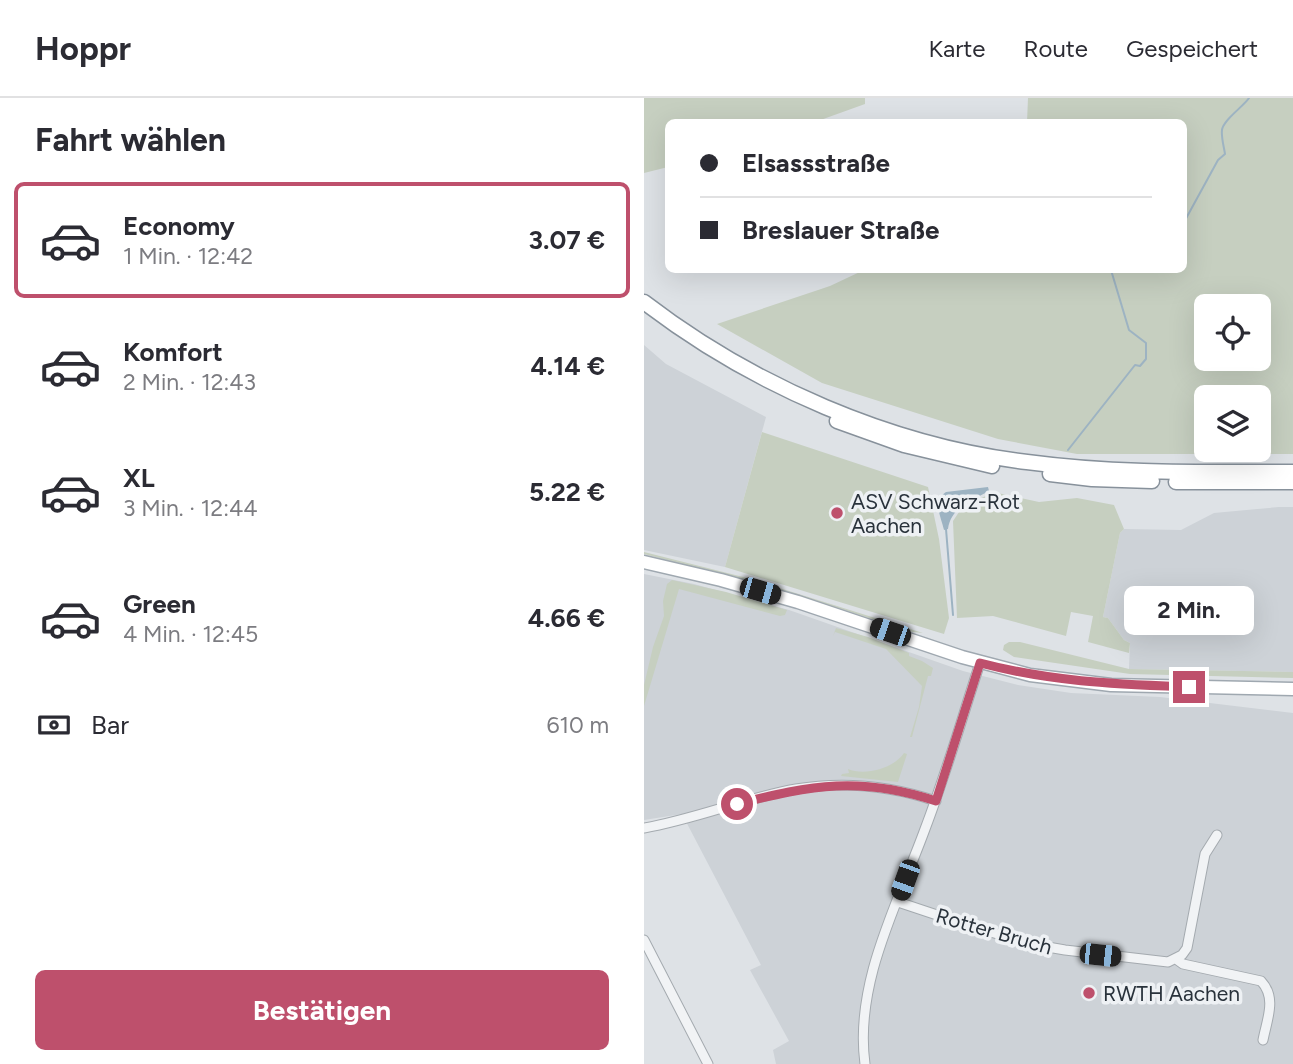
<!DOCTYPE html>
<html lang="de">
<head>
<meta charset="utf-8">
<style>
	:root { --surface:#fff; --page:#f7f7f7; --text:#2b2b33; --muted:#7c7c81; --line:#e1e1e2; --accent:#be506c }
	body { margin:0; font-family:Figtree,sans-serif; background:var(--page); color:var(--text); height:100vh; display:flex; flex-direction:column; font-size:26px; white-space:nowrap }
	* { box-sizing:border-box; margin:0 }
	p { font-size:23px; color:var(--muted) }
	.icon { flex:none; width:38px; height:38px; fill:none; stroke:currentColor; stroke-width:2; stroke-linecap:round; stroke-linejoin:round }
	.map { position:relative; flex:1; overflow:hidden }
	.panel { display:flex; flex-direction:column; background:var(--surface); width:644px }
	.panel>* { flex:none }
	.guide { position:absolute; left:21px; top:21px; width:522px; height:154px; border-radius:10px; box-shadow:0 7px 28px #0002; display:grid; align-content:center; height:154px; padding:0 35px; background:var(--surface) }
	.controls { position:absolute; left:550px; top:196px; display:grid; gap:14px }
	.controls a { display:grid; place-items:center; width:77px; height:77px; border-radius:10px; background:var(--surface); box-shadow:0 7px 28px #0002; font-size:35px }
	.end { position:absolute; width:32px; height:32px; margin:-16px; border:9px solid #be506c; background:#fff; box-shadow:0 0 0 4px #fff }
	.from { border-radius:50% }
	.bubble { position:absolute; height:49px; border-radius:10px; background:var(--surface); box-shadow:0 7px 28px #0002; font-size:23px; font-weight:700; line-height:49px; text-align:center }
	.car { position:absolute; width:21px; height:42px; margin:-21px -10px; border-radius:9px; box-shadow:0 0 5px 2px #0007; background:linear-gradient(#222 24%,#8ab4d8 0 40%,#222 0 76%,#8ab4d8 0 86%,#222 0) }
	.guide b { display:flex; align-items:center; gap:24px; height:66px; font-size:26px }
	.guide b+b { border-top:2px solid var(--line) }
	.guide i { width:18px; height:18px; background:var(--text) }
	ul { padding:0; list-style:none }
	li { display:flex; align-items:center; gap:21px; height:116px; margin:0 14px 10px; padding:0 21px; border:4px solid transparent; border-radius:10px }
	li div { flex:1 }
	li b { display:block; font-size:26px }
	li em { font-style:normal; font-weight:700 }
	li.active { border-color:var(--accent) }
	li>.icon { width:63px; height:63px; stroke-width:1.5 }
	h2 { padding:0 35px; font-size:32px; line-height:84px }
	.pay { display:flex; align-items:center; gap:18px; height:77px; padding:0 35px; font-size:26px }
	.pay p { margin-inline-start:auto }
	.action { display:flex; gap:14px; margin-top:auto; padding:14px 35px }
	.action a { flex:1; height:80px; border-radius:10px; background:var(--accent); color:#fff; font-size:28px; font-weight:700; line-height:80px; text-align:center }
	header { display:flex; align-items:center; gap:42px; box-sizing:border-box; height:98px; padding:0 35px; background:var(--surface); border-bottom:2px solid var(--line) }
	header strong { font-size:33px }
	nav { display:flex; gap:38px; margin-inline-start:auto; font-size:24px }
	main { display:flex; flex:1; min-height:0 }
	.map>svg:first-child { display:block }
	.built { fill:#cdd2d7 }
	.green { fill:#c6cfc0; fill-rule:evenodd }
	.water { fill:#9db3c2 }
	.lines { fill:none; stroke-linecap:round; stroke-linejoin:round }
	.stream { stroke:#9db3c2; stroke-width:2 }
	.minor-casing { stroke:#a4aaaf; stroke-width:11 }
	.major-casing { stroke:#9fa8b0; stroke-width:15 }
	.highway-casing { stroke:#87919b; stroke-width:17 }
	.minor { stroke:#f1f3f5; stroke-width:9 }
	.major { stroke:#fff; stroke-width:12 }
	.highway { stroke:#fff; stroke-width:14 }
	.route { stroke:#be506c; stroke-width:9 }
	.poi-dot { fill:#be506c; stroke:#eef1f4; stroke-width:2.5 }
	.labels { text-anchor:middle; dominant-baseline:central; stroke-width:7; stroke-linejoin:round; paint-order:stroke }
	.poi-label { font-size:21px; fill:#29323b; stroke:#eef1f4; text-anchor:start }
	.street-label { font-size:21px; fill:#29323b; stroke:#eef1f4 }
</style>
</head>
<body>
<header>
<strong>Hoppr</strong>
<nav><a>Karte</a><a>Route</a><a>Gespeichert</a></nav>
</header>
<main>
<section class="panel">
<h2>Fahrt wählen</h2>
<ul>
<li class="active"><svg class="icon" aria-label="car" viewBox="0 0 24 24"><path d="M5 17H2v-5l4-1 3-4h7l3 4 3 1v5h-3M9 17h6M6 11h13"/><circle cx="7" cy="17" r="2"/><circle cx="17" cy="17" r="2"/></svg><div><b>Economy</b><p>1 Min. · 12:42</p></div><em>3.07 €</em></li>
<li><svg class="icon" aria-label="car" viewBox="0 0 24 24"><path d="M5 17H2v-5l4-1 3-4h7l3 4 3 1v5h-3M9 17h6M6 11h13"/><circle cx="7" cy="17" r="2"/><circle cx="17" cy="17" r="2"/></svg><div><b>Komfort</b><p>2 Min. · 12:43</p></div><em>4.14 €</em></li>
<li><svg class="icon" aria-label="car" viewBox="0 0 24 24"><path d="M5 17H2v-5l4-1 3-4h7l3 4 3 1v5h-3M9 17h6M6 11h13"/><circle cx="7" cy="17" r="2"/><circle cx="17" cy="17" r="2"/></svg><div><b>XL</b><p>3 Min. · 12:44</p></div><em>5.22 €</em></li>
<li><svg class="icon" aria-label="car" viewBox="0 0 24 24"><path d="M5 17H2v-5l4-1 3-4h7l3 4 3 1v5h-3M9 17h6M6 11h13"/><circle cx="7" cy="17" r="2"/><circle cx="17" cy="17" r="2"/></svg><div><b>Green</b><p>4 Min. · 12:45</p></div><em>4.66 €</em></li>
</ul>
<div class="pay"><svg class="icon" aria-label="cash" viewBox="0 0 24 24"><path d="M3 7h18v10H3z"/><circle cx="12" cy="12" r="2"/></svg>Bar<p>610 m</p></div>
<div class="action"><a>Bestätigen</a></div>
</section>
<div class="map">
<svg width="649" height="966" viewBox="0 0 649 966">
	<rect width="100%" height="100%" fill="#dee2e6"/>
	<path class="built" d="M 0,247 L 22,266 L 122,319 L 81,469 L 0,452 Z
		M 635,409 L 649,409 L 649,574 L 485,571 L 486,545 L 480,542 L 464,520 L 459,519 L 476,435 L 480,431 L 537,432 L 570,415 Z
		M 0,476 L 50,486 L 145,512 L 319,573 L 374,587 L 427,595 L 516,599 L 649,615 L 649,966 L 132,966 L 129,952 L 145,943 L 106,872 L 117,867 L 38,716 L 0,722 Z"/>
	<path class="green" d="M 0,0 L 221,0 L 221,6 L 171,24 L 24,24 L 24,69 L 0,75 Z
		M 384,0 L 649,0 L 649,356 L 433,356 L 354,341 L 178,285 L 73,226 L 186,188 L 220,172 L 539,172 L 539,24 L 383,24 ZM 562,208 L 614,208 L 614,261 L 562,261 ZM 562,299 L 614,299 L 614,352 L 562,352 Z
		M 118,334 L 284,389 L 295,441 L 305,520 L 300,536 L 81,469 Z
		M 349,394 L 395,404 L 433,400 L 470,407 L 480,431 L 476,435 L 459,519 L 464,520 L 480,542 L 486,545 L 485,555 L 444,544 L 449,518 L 427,514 L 422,538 L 349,518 L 313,520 L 309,423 L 317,411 Z
		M 0,454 L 107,481 L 279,535 L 269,534 L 134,491 L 0,456 Z
		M 28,482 L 82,494 L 143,512 L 141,517 L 136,518 L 35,491 L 0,608 L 0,587 L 9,549 L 20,518 L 19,503 L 23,486 Z
		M 192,530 L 224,539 L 265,555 L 265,558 L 278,563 L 289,570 L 287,578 L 284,578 L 268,639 L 266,639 L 275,609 L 278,588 L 242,551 L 191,534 L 189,538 Z
		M 365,544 L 376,544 L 485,571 L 649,574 L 649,580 L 486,576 L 370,559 L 359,552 L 360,547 Z
		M 260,655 L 263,656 L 254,684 L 197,678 L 198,676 L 205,675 L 204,671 C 220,678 249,671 260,655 Z"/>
	<path class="water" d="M 344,389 L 345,393 C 327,403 307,409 304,431 L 300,432 C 297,419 288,403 302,394 Z"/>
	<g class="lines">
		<path class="stream" d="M 539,126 L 574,62 L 581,56 C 580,49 577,39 578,32 C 579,22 599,9 605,0
			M 424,352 L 491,267 L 496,268 L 502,261 L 502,245 L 485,232 L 467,172
			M 302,431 L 309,517"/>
		<g class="minor-casing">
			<path id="minor" d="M 0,730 C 52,721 101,700 152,691 C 199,683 247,688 292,703
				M 254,804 L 329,829 L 392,847 L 421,852 L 524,864 L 538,857 L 543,850 L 561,756 L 573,737
				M 0,842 L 64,966
				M 532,861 L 539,866 L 617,883 C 633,900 623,921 619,942
				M 221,966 C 210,885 254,805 281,731 C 302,676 318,620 336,565"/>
		</g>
		<g class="major-casing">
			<path id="major" d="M 0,464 L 77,482 L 154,504 L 318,559 L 386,577 L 467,587 L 649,591"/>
		</g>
		<g class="highway-casing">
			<path id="highway" d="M 0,204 C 108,287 248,348 383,364 C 472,376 560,374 649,374
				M 193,323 L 260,347 L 348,368
				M 406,376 L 448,381 L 508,383
				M 532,384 L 649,384"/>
		</g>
		<use href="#minor" class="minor"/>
		<use href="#major" class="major"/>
		<use href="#highway" class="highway"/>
	</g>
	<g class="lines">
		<path class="route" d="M 93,706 C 168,687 216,678 292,703 L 336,565 C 409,584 471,586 545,589"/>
	</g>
	<g class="poi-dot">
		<circle cx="193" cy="415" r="7"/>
		<circle cx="445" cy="895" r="7"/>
	</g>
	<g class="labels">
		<g class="poi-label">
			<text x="207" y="403">ASV Schwarz-Rot<tspan x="207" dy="24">Aachen</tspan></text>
			<text x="459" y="895">RWTH Aachen</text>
		</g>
		<g class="street-label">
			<text transform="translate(350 833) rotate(16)">Rotter Bruch</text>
		</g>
	</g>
</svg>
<div class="controls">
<a><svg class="icon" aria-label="locate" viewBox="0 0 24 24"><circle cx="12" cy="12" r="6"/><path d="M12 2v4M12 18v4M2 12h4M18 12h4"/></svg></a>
<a><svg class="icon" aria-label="layers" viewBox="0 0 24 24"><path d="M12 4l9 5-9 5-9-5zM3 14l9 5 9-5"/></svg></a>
</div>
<i class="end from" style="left:93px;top:706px"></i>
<i class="end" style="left:545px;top:589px"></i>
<div class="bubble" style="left:480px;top:488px;width:130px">2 Min.</div>
<i class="car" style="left:116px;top:493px;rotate:106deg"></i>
<i class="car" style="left:246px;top:534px;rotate:289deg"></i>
<i class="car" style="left:261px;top:782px;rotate:200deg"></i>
<i class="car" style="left:456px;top:857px;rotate:96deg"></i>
<div class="guide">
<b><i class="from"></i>Elsassstraße</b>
<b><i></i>Breslauer Straße</b>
</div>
</div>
</main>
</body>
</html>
